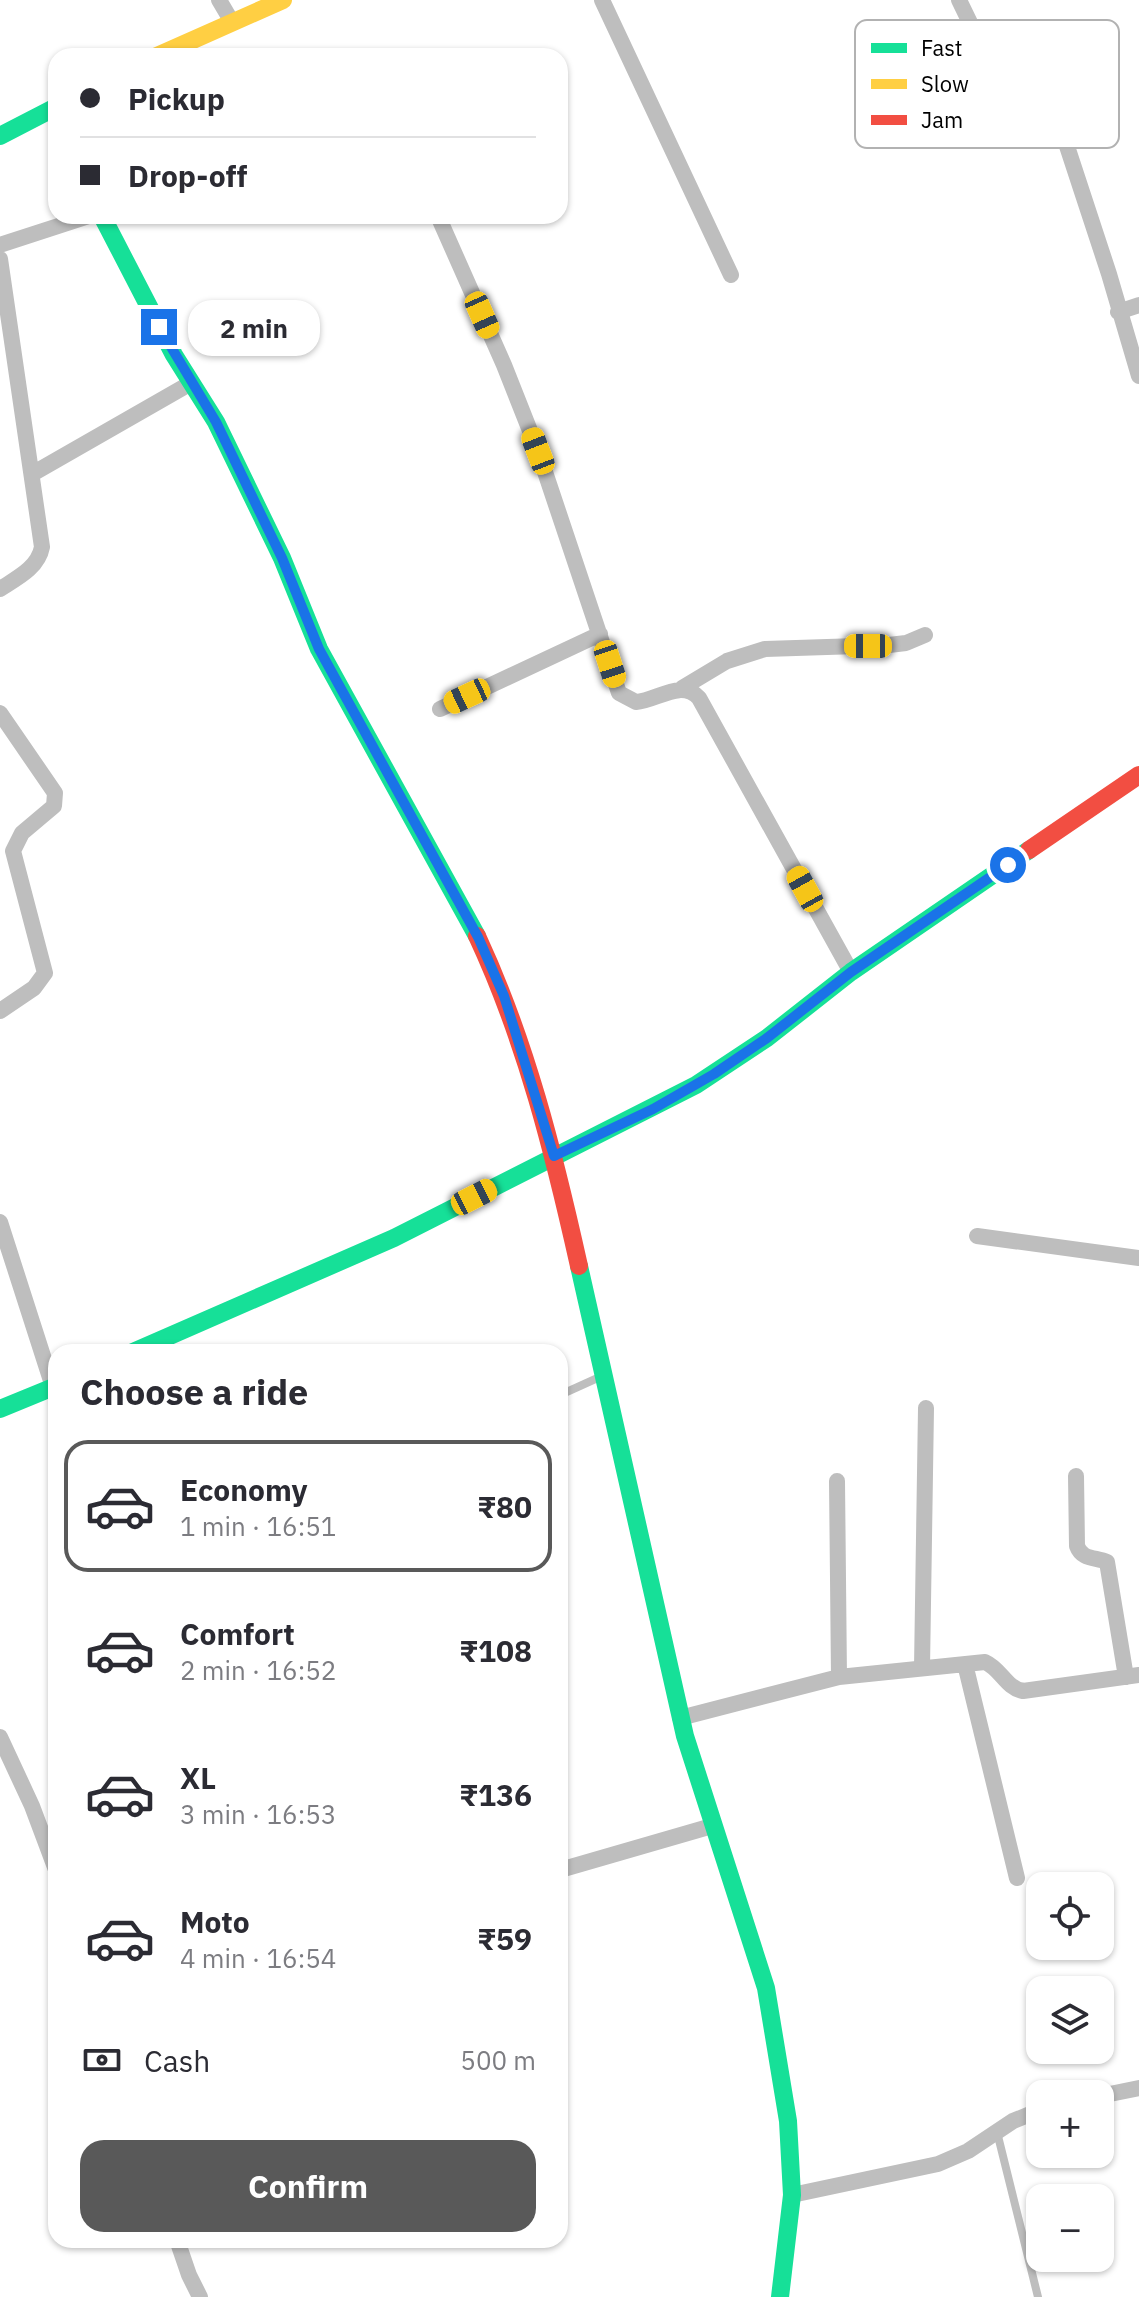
<!DOCTYPE html>
<html lang="en">
<head>
<meta charset="utf-8">
<style>
	:root { --surface:#fff; --page:#f7f7f7; --text:#2b2b33; --muted:#7c7c81; --line:#e1e1e2; --accent:#595959 }
	body { margin:0; font-family:"IBM Plex Sans",sans-serif; background:var(--page); color:var(--text); height:100vh; display:flex; flex-direction:column; font-size:30px; white-space:nowrap }
	* { box-sizing:border-box; margin:0 }
	p { font-size:26px; color:var(--muted) }
	.icon { flex:none; width:44px; height:44px; fill:none; stroke:currentColor; stroke-width:2; stroke-linecap:round; stroke-linejoin:round }
	.map { position:relative; flex:1; overflow:hidden }
	.side { position:absolute; left:48px; top:1344px; width:520px; height:904px; display:flex; flex-direction:column; background:var(--surface); border-radius:24px; box-shadow:0 2px 6px #0004 }
	.side>* { flex:none }
	.top-card { position:absolute; left:48px; top:48px; width:520px; height:176px; border-radius:24px; box-shadow:0 2px 6px #0004; display:grid; align-content:center; height:176px; padding:0 32px; background:var(--surface) }
	.buttons { position:absolute; left:1026px; top:1872px; display:grid; gap:16px }
	.buttons a { display:grid; place-items:center; width:88px; height:88px; border-radius:16px; background:var(--surface); box-shadow:0 2px 6px #0004; font-size:40px }
	.end { position:absolute; width:36px; height:36px; margin:-18px; border:10px solid #1a73e8; background:#fff; box-shadow:0 0 0 4px #fff }
	.from { border-radius:50% }
	.bubble { position:absolute; height:56px; border-radius:24px; background:var(--surface); box-shadow:0 2px 6px #0004; font-size:26px; font-weight:700; line-height:56px; text-align:center }
	.car { position:absolute; width:24px; height:48px; margin:-24px -12px; border-radius:10px; box-shadow:0 0 6px 2px #0007; background:linear-gradient(#f5c518 24%,#345 0 40%,#f5c518 0 76%,#345 0 86%,#f5c518 0) }
	.top-card b { display:flex; align-items:center; gap:28px; height:76px; font-size:30px }
	.top-card b+b { border-top:2px solid var(--line) }
	.top-card i { width:20px; height:20px; background:var(--text) }
	ul { padding:0; list-style:none }
	li { display:flex; align-items:center; gap:24px; height:132px; margin:0 16px 12px; padding:0 16px; border:4px solid transparent; border-radius:24px }
	li div { flex:1 }
	li b { display:block; font-size:30px }
	li em { font-style:normal; font-weight:700 }
	li.active { border-color:var(--accent) }
	li>.icon { width:72px; height:72px; stroke-width:1.5 }
	h2 { padding:0 32px; font-size:36px; line-height:96px }
	.pay { display:flex; align-items:center; gap:20px; height:88px; padding:0 32px; font-size:30px }
	.pay p { margin-inline-start:auto }
	.primary-button { display:flex; gap:16px; margin-top:auto; padding:16px 32px }
	.primary-button a { flex:1; height:92px; border-radius:24px; background:var(--accent); color:#fff; font-size:32px; font-weight:700; line-height:92px; text-align:center }
	.map>svg:first-child { display:block }
	.lines { fill:none; stroke-linecap:round; stroke-linejoin:round }
	.lane { stroke:#bebebe; stroke-width:8 }
	.street { stroke:#bebebe; stroke-width:16 }
	.fast { stroke:#16e098; stroke-width:18 }
	.slow { stroke:#ffcf43; stroke-width:18 }
	.jam { stroke:#f24e42; stroke-width:18 }
	.route { stroke:#1a73e8; stroke-width:10 }
	.key { fill:#fff; stroke:#b2b2b2; stroke-width:2 }
	.key-label { font-size:22px; fill:#000 }
</style>
</head>
<body>
<div class="map">
<svg width="1139" height="2297" viewBox="0 0 1139 2297">
	<rect width="100%" height="100%" fill="#fff"/>
	<g class="lines">
		<path class="lane" d="M 560,1395 L 602,1376
			M 997,2132 L 1038,2297"/>
		<path class="street" d="M 219,0 L 232,22
			M 602,0 L 731,275
			M 959,0 L 975,33 L 988,50 L 1046,108 L 1063,134 L 1109,274 L 1139,376
			M 438,216 L 504,365 L 538,451 L 619,693 L 636,702 C 658,700 681,679 699,698 L 851,972
			M 0,245 L 89,216
			M 0,259 L 42,547 C 38,568 17,578 0,589
			M 1118,312 L 1139,305
			M 32,474 L 191,383
			M 682,688 L 727,661 L 765,649 L 889,645 L 906,643 L 925,635
			M 440,709 L 600,634
			M 0,713 L 55,793 L 54,806 L 22,833 L 13,851 L 45,973 L 34,988 L 0,1011
			M 0,1222 L 53,1387
			M 977,1236 L 1139,1258
			M 1076,1476 L 1077,1546 C 1082,1560 1096,1557 1107,1562 L 1126,1677
			M 837,1481 L 839,1677
			M 965,1664 L 1017,1878
			M 922,1668 L 926,1408
			M 680,1718 L 839,1677 L 985,1662 C 1001,1669 1006,1688 1023,1691 L 1139,1675
			M 0,1737 L 32,1806 L 56,1870
			M 560,1870 L 712,1826
			M 1100,2096 L 1139,2088
			M 792,2195 L 938,2164 L 968,2151 L 1013,2121 L 1040,2110
			M 177,2240 L 189,2275 L 200,2297"/>
		<path class="fast" d="M 0,136 L 56,107
			M 102,216 L 174,355 L 216,422 L 282,558 L 319,649 L 477,936
			M 579,1266 L 685,1736 L 766,1988 L 788,2121 L 792,2195 L 780,2297
			M 133,1352 L 394,1238 L 696,1085 L 767,1038 L 851,972 L 1029,850
			M 0,1409 L 56,1386"/>
		<path class="slow" d="M 157,56 L 283,0"/>
		<path class="jam" d="M 1029,850 L 1139,775
			M 477,936 C 526,1041 554,1154 579,1266"/>
	</g>
	<g class="lines">
		<path class="route" d="M 159,327 L 216,422 L 282,558 L 319,649 L 478,937 L 504,996 L 554,1156 L 653,1109 L 714,1074 L 767,1038 L 851,972 L 1008,865"/>
	</g>
	<rect x="855" y="20" width="264" height="128" rx="12" class="key"/>
	<rect x="871" y="43" width="36" height="10" fill="#16e098"/>
	<rect x="871" y="79" width="36" height="10" fill="#ffcf43"/>
	<rect x="871" y="115" width="36" height="10" fill="#f24e42"/>
	<g class="key-label">
		<text x="921" y="56">Fast</text>
		<text x="921" y="92">Slow</text>
		<text x="921" y="128">Jam</text>
	</g>
</svg>
<div class="buttons">
<a><svg class="icon" aria-label="locate" viewBox="0 0 24 24"><circle cx="12" cy="12" r="6"/><path d="M12 2v4M12 18v4M2 12h4M18 12h4"/></svg></a>
<a><svg class="icon" aria-label="layers" viewBox="0 0 24 24"><path d="M12 4l9 5-9 5-9-5zM3 14l9 5 9-5"/></svg></a>
<a>+</a>
<a>−</a>
</div>
<i class="end from" style="left:1008px;top:865px"></i>
<i class="end" style="left:159px;top:327px"></i>
<div class="bubble" style="left:188px;top:300px;width:132px">2 min</div>
<i class="car" style="left:482px;top:315px;rotate:156deg"></i>
<i class="car" style="left:538px;top:451px;rotate:339deg"></i>
<i class="car" style="left:868px;top:646px;rotate:270deg"></i>
<i class="car" style="left:610px;top:664px;rotate:162deg"></i>
<i class="car" style="left:467px;top:696px;rotate:245deg"></i>
<i class="car" style="left:805px;top:889px;rotate:331deg"></i>
<i class="car" style="left:474px;top:1197px;rotate:63deg"></i>
<div class="top-card">
<b><i class="from"></i>Pickup</b>
<b><i></i>Drop-off</b>
</div>
<section class="side">
<h2>Choose a ride</h2>
<ul>
<li class="active"><svg class="icon" aria-label="car" viewBox="0 0 24 24"><path d="M5 17H2v-5l4-1 3-4h7l3 4 3 1v5h-3M9 17h6M6 11h13"/><circle cx="7" cy="17" r="2"/><circle cx="17" cy="17" r="2"/></svg><div><b>Economy</b><p>1 min · 16:51</p></div><em>₹80</em></li>
<li><svg class="icon" aria-label="car" viewBox="0 0 24 24"><path d="M5 17H2v-5l4-1 3-4h7l3 4 3 1v5h-3M9 17h6M6 11h13"/><circle cx="7" cy="17" r="2"/><circle cx="17" cy="17" r="2"/></svg><div><b>Comfort</b><p>2 min · 16:52</p></div><em>₹108</em></li>
<li><svg class="icon" aria-label="car" viewBox="0 0 24 24"><path d="M5 17H2v-5l4-1 3-4h7l3 4 3 1v5h-3M9 17h6M6 11h13"/><circle cx="7" cy="17" r="2"/><circle cx="17" cy="17" r="2"/></svg><div><b>XL</b><p>3 min · 16:53</p></div><em>₹136</em></li>
<li><svg class="icon" aria-label="car" viewBox="0 0 24 24"><path d="M5 17H2v-5l4-1 3-4h7l3 4 3 1v5h-3M9 17h6M6 11h13"/><circle cx="7" cy="17" r="2"/><circle cx="17" cy="17" r="2"/></svg><div><b>Moto</b><p>4 min · 16:54</p></div><em>₹59</em></li>
</ul>
<div class="pay"><svg class="icon" aria-label="cash" viewBox="0 0 24 24"><path d="M3 7h18v10H3z"/><circle cx="12" cy="12" r="2"/></svg>Cash<p>500 m</p></div>
<div class="primary-button"><a>Confirm</a></div>
</section>
</div>
</body>
</html>
